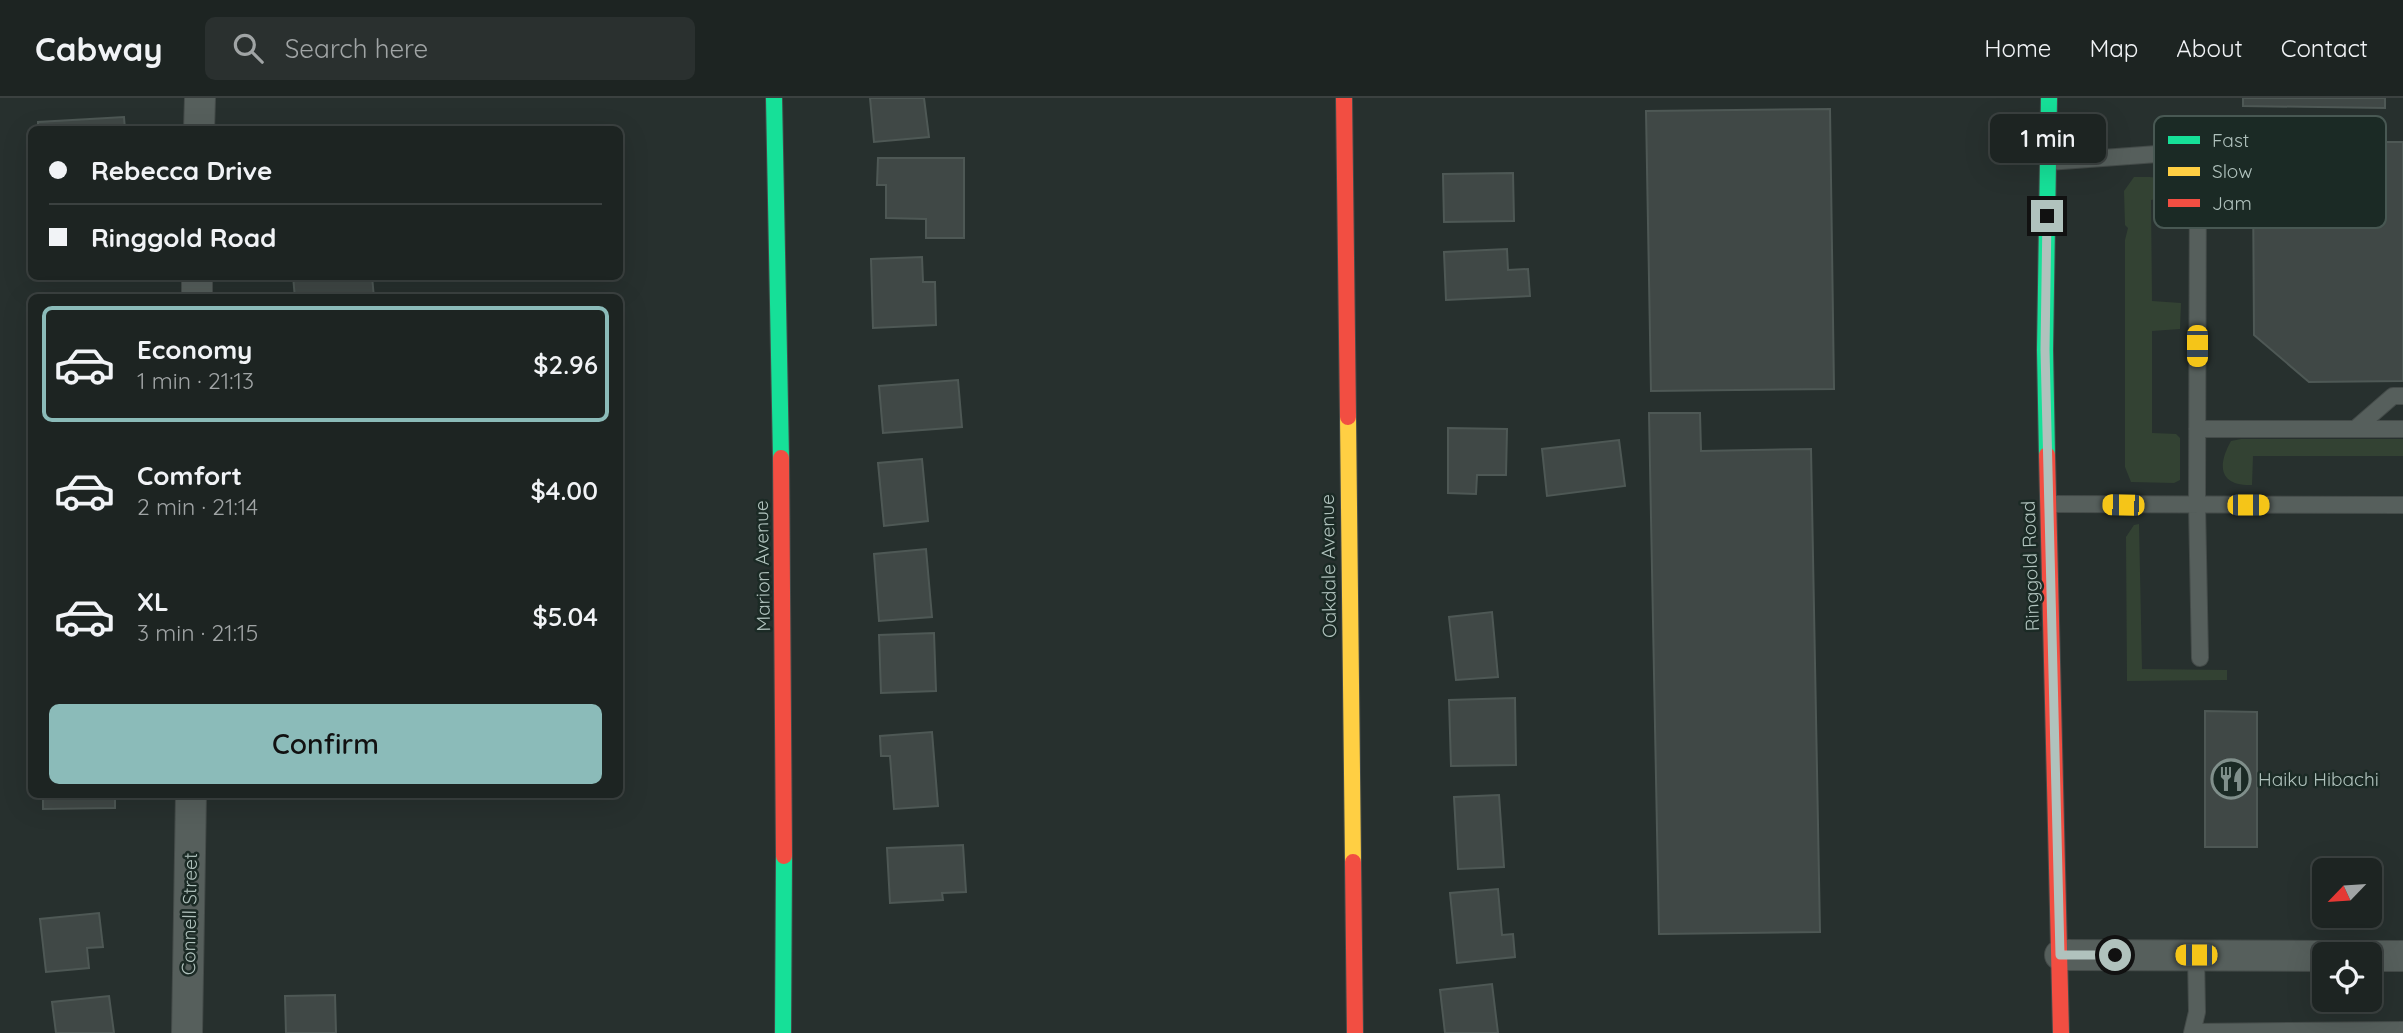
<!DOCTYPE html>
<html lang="en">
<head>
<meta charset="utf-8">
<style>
	:root { --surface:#1d2422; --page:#2a302f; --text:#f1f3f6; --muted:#a0a4a5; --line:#3b4140; --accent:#8bbbb9 }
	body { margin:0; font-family:Quicksand,sans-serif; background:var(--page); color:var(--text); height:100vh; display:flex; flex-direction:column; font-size:26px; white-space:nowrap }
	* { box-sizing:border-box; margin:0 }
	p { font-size:23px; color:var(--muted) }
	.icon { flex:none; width:38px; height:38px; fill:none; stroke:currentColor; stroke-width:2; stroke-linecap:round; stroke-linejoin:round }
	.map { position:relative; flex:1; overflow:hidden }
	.side { position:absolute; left:28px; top:196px; width:595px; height:504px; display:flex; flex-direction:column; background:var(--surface); border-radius:10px; box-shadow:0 7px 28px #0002,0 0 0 2px var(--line) }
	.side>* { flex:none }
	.top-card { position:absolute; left:28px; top:28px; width:595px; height:154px; border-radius:10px; box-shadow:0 7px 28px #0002,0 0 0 2px var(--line); display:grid; align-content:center; height:154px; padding:0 21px; background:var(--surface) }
	.needle { width:46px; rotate:245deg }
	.controls { position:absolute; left:2312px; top:760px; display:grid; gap:14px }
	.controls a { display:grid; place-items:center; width:70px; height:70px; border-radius:10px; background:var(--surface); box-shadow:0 7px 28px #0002,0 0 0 2px var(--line); font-size:35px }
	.end { position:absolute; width:32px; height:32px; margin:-16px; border:9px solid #b0c2bd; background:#111; box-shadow:0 0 0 4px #111 }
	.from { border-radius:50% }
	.bubble { position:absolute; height:49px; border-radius:10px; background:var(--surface); box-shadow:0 7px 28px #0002,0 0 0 2px var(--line); font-size:23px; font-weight:600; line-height:49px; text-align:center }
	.car { position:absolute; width:21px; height:42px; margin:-21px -10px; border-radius:9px; box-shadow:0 0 5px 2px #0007; background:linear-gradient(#f5c518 24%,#345 0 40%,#f5c518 0 76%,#345 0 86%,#f5c518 0) }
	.top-card b { display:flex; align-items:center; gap:24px; height:66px; font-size:26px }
	.top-card b+b { border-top:2px solid var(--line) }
	.top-card i { width:18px; height:18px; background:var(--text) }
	ul { padding:12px 0 0; list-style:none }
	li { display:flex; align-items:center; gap:21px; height:116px; margin:0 14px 10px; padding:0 7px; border:4px solid transparent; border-radius:10px }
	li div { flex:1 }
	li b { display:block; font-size:26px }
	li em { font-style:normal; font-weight:600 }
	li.on { border-color:var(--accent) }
	li>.icon { width:63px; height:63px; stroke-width:1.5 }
	.action { display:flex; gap:14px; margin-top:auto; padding:14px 21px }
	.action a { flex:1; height:80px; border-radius:10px; background:var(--accent); color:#111; font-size:28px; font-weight:600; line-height:80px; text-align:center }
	header { display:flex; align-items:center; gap:42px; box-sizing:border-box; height:98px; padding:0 35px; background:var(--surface); border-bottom:2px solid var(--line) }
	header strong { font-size:33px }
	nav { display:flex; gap:38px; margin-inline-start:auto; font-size:24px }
	.search { width:490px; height:63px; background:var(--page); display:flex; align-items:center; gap:18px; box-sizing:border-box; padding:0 24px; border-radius:10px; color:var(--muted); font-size:26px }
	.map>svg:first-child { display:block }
	.green { fill:#334233 }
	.building { fill:#404846; stroke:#4e5855; stroke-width:2 }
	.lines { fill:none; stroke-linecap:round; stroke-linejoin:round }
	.lane-casing { stroke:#444b49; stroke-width:18 }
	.street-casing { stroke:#444b49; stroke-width:32 }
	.fast-casing { stroke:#444b49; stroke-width:18 }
	.slow-casing { stroke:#444b49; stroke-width:18 }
	.jam-casing { stroke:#444b49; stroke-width:18 }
	.lane { stroke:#565f5c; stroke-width:16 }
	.street { stroke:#565f5c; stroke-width:30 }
	.fast { stroke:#16e098; stroke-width:16 }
	.slow { stroke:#ffcf43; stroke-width:16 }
	.jam { stroke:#f24e42; stroke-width:16 }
	.route { stroke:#b0c2bd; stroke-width:9 }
	.labels { text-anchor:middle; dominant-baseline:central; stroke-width:5; stroke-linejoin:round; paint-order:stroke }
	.street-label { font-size:19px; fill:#b0c2bd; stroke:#1b2a25 }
	.poi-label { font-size:19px; fill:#b0c2bd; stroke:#1b2a25; text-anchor:start }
	.key { fill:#1b2a25; stroke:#485853; stroke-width:2 }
	.key-label { font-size:19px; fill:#b0c2bd }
</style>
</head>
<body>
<header>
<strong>Cabway</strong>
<div class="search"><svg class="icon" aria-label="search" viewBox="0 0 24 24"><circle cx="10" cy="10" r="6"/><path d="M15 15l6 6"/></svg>Search here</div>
<nav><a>Home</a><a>Map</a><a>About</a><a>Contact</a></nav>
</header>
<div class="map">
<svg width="2403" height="935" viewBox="0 0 2403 935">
	<rect width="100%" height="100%" fill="#27302e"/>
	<path class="green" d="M 2134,79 C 2155,79 2168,77 2179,97 L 2151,102 L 2152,203 L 2181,205 L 2180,231 L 2152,233 L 2152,335 L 2176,336 L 2180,340 L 2180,382 L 2174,385 L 2131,384 L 2125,369 L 2125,142 L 2128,130 L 2125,127 L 2124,93 Z
		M 2241,341 L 2403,341 L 2403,358 L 2253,358 L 2252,387 C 2219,388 2217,368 2231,343 Z
		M 2139,426 L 2142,571 L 2227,572 L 2227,582 L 2127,583 L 2126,439 L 2134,427 Z"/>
	<path class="building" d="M 870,0 L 924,0 L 929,39 L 874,44 Z
		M 2243,0 L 2385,0 L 2385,10 L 2243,8 Z
		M 1830,11 L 1834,291 L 1651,293 L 1646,13 Z
		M 124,19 L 125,32 L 38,32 L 38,24 Z
		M 2315,44 L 2403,44 L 2403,283 L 2309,284 L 2254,237 L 2253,85 L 2315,85 Z
		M 878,60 L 964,60 L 964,140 L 926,140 L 926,121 L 886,120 L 886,87 L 877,87 Z
		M 1513,75 L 1514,123 L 1444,124 L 1443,76 Z
		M 1507,151 L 1508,172 L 1528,171 L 1530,198 L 1446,202 L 1444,154 Z
		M 922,159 L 923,184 L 935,184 L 936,227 L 873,230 L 871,161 Z
		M 293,178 L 372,178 L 374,200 L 295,200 Z
		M 958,282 L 962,329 L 883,335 L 879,288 Z
		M 1649,315 L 1700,315 L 1701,353 L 1811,351 L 1820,834 L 1659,836 Z
		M 1448,330 L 1507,331 L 1506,377 L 1477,377 L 1476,396 L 1448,395 Z
		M 1619,342 L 1625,388 L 1547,398 L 1542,351 Z
		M 922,361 L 928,423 L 884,428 L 878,365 Z
		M 926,451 L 932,519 L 879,523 L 874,456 Z
		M 1492,514 L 1498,579 L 1456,582 L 1449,519 Z
		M 934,535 L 936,593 L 881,595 L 879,537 Z
		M 1515,600 L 1516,667 L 1451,668 L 1449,602 Z
		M 2205,613 L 2257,614 L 2257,749 L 2205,749 Z
		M 932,634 L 938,708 L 894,711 L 890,658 L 881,658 L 880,638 Z
		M 43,696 L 115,696 L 115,710 L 43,711 Z
		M 1499,697 L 1504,769 L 1458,771 L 1454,699 Z
		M 963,747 L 966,794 L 942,795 L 943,802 L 890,805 L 887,750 Z
		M 1498,791 L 1502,837 L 1513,836 L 1515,859 L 1457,865 L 1450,795 Z
		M 99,815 L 103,849 L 87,850 L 89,870 L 46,874 L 40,821 Z
		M 1492,886 L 1498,935 L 1445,935 L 1440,892 Z
		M 335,897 L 336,935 L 286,935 L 285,898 Z
		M 109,898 L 114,935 L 56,935 L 52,904 Z"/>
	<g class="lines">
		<g class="lane-casing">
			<path id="lane" d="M 2048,64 L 2198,53 L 2197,407 L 2200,560
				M 2197,331 L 2403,331
				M 2355,331 L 2393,298 L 2403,298
				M 2049,406 L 2403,407
				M 2193,934 L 2403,932
				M 2192,935 L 2197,914 L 2196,857"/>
		</g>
		<g class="street-casing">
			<path id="street" d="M 199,32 L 200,0
				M 197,200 L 197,178
				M 2060,857 L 2324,858
				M 2370,858 L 2403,858
				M 187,935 L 191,696"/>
		</g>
		<g class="fast-casing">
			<path id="fast" d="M 774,0 L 781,360
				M 2047,357 L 2045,252 L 2049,0
				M 783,935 L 784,758"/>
		</g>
		<g class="slow-casing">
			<path id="slow" d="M 1348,319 L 1353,764"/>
		</g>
		<g class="jam-casing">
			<path id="jam" d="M 1344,0 L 1348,319
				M 2047,357 L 2061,935
				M 781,360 L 784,758
				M 1353,764 L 1355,935"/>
		</g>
		<use href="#lane" class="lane"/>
		<use href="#street" class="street"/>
		<use href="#fast" class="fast"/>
		<use href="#slow" class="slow"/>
		<use href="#jam" class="jam"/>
	</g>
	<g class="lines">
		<path class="route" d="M 2047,118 L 2045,252 L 2060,857 L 2115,857"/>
	</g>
	<defs>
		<g id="restaurant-ring" transform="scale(2.0125)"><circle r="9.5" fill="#1b2a25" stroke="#808f8b" stroke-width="1.5"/><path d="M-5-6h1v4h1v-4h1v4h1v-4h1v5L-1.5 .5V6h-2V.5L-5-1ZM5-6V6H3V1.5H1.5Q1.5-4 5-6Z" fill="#808f8b"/></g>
	</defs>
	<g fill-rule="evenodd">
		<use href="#restaurant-ring" x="2231" y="681"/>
	</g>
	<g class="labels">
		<g class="street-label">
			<text transform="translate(762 468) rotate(-91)">Marion Avenue</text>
			<text transform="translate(1328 468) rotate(-91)">Oakdale Avenue</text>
			<text transform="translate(2030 468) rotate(-92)">Ringgold Road</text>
			<text transform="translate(189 816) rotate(-89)">Connell Street</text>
		</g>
		<g class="poi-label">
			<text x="2258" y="681">Haiku Hibachi</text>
		</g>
	</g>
	<rect x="2154" y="18" width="232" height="112" rx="10" class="key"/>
	<rect x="2168" y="38" width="32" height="8" fill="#16e098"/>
	<rect x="2168" y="69" width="32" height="9" fill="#ffcf43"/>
	<rect x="2168" y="101" width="32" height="8" fill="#f24e42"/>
	<g class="key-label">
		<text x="2212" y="49">Fast</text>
		<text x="2212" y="80">Slow</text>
		<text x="2212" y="112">Jam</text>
	</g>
</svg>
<div class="controls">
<a><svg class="needle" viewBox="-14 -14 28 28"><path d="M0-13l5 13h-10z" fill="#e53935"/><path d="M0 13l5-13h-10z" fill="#a0a4a5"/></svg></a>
<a><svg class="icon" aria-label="locate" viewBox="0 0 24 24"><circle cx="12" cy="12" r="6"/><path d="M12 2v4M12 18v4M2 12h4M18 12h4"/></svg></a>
</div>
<i class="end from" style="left:2115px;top:857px"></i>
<i class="end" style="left:2047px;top:118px"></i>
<div class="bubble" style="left:1990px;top:16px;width:116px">1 min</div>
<i class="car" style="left:2197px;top:248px;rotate:180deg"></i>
<i class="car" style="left:2123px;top:407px;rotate:271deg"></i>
<i class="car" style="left:2248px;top:407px;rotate:90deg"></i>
<i class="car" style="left:2196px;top:857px;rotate:270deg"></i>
<div class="top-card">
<b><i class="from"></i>Rebecca Drive</b>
<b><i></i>Ringgold Road</b>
</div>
<section class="side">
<ul>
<li class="on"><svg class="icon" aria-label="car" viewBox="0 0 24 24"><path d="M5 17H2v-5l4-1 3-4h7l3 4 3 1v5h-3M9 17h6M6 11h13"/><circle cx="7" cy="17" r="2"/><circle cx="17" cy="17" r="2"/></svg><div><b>Economy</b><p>1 min · 21:13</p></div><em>$2.96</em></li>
<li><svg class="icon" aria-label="car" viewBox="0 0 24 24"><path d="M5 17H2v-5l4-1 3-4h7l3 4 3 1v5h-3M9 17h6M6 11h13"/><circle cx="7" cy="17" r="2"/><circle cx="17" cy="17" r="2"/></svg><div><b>Comfort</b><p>2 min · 21:14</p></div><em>$4.00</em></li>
<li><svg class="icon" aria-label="car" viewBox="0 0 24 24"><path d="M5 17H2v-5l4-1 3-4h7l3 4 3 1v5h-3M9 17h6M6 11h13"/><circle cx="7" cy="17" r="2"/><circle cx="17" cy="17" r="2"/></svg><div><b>XL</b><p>3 min · 21:15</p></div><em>$5.04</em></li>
</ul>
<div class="action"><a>Confirm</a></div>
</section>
</div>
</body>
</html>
